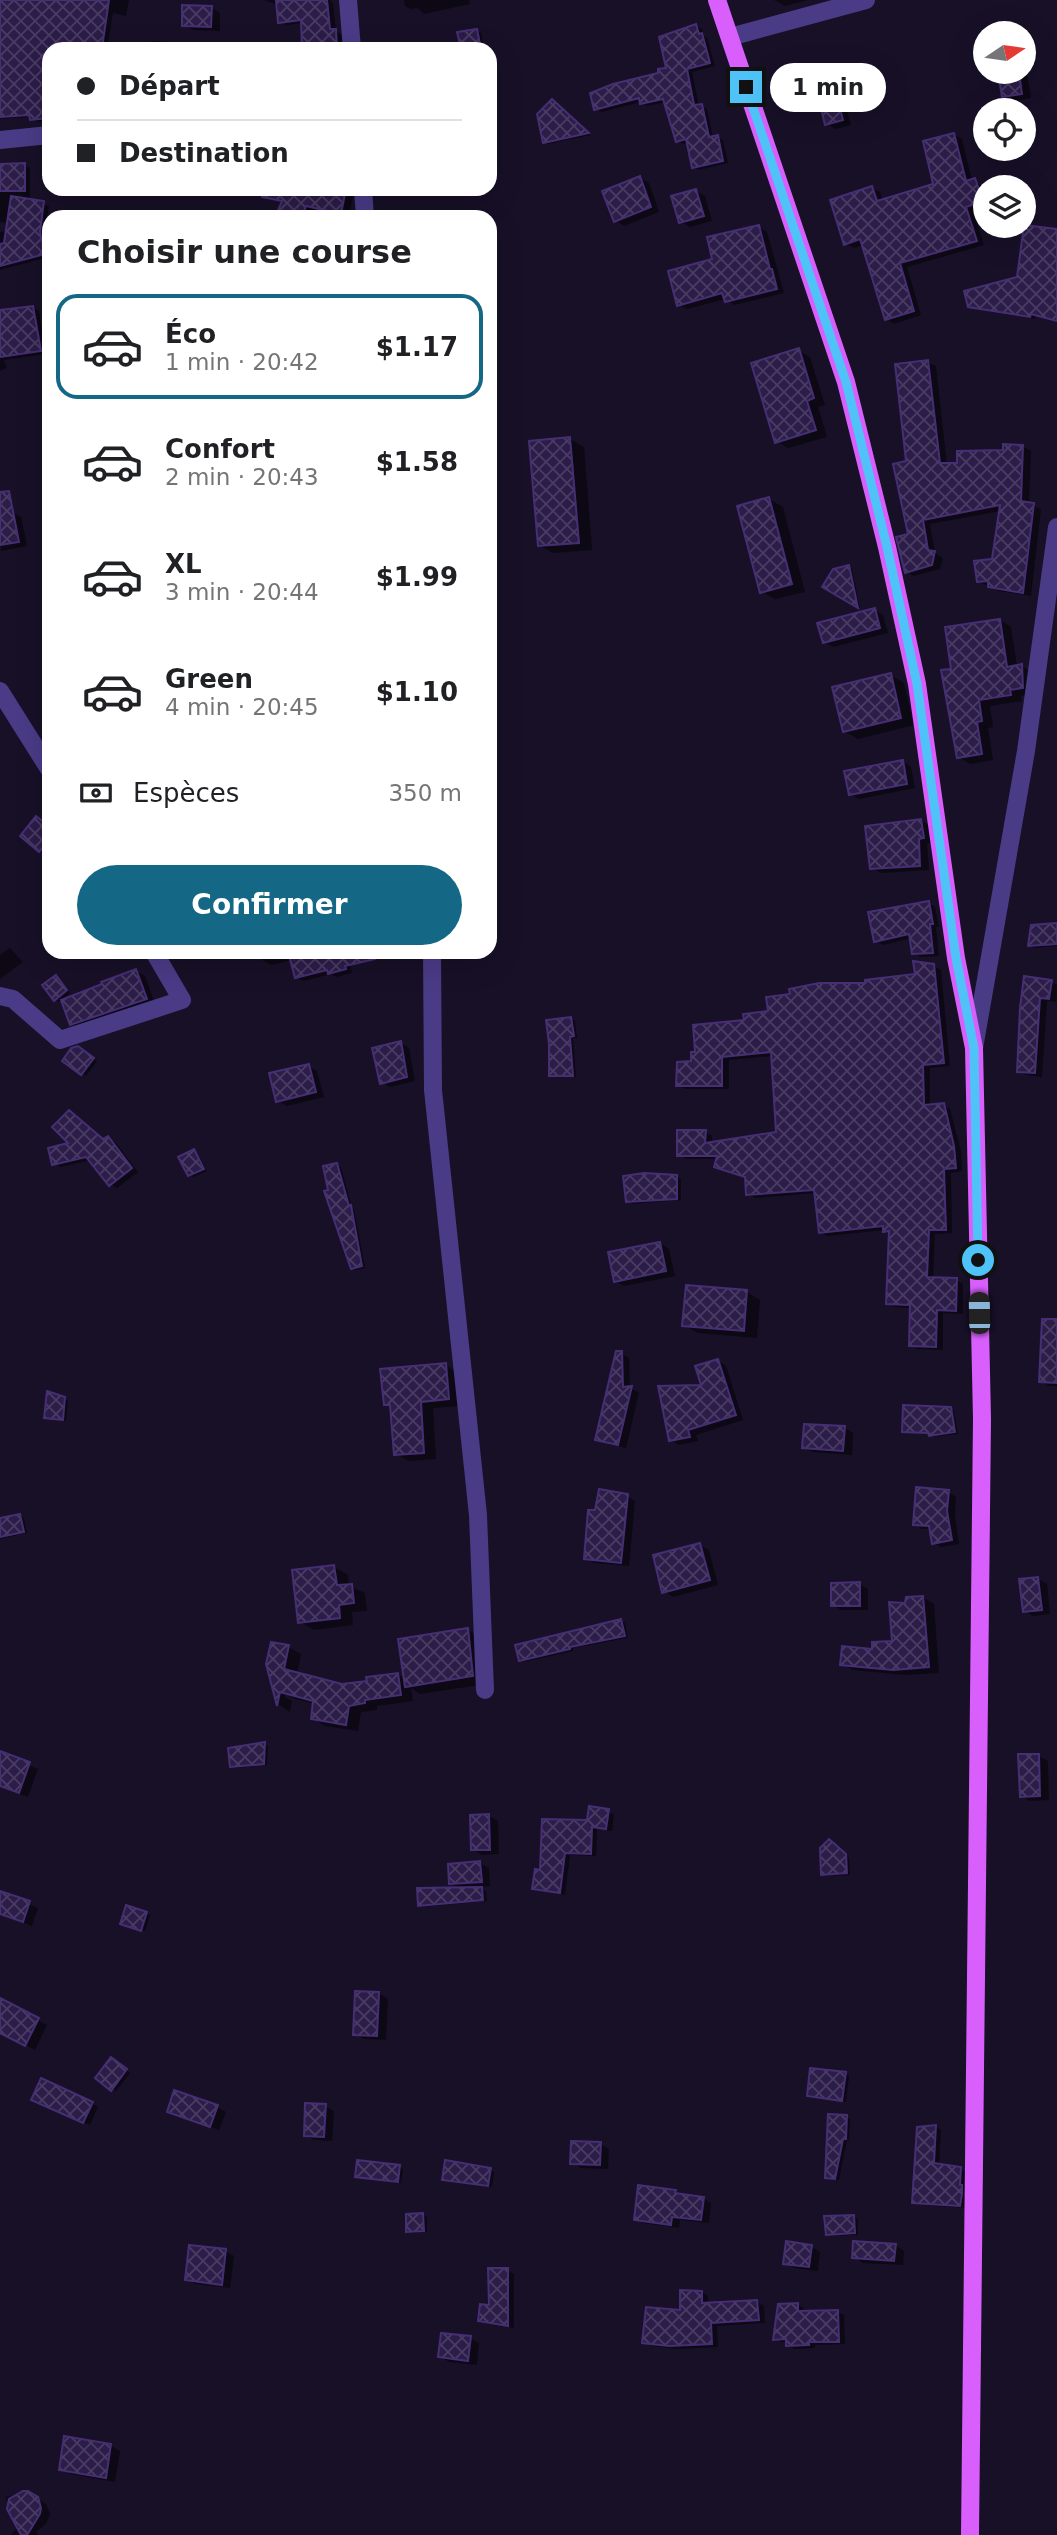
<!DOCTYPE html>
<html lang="fr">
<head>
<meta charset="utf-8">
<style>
	:root { --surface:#fff; --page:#f2f2f2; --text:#202124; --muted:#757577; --line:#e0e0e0; --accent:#146885 }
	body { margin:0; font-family:"DejaVu Sans",sans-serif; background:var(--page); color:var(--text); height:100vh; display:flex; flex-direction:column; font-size:26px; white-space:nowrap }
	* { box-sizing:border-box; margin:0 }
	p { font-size:23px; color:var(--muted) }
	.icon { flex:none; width:38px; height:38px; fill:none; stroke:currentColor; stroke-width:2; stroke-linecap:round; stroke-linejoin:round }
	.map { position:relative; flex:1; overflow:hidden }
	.panel { position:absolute; left:42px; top:210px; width:455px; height:749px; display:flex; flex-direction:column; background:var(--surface); border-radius:21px; box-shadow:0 7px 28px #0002 }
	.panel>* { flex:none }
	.guide { position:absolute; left:42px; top:42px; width:455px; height:154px; border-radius:21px; box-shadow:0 7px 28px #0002; display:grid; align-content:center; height:154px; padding:0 35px; background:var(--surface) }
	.needle { width:46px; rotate:77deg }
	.buttons { position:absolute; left:973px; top:21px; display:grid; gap:14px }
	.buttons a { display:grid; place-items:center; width:63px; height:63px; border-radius:50%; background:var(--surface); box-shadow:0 7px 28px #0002; font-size:35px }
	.end { position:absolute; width:32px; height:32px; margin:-16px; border:9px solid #4fc3f7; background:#111; box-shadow:0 0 0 4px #111 }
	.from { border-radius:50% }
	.bubble { position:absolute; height:49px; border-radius:24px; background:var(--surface); box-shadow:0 7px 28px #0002; font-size:23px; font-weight:700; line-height:49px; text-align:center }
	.car { position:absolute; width:21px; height:42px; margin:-21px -10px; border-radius:9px; box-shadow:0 0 5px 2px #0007; background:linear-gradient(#222 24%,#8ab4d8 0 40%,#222 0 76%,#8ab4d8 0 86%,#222 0) }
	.guide b { display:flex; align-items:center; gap:24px; height:66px; font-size:26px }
	.guide b+b { border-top:2px solid var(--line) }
	.guide i { width:18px; height:18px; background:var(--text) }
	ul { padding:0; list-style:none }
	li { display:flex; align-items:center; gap:21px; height:105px; margin:0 14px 10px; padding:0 21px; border:4px solid transparent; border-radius:21px }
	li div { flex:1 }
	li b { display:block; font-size:26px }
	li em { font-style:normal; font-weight:700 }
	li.active { border-color:var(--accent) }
	li>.icon { width:63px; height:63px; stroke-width:1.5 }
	h2 { padding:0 35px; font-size:32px; line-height:84px }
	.pay { display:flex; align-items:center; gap:18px; height:77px; padding:0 35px; font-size:26px }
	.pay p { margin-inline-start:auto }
	.action { display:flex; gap:14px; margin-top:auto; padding:14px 35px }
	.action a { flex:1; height:80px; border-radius:42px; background:var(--accent); color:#fff; font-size:28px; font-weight:700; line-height:80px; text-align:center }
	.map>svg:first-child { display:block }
	.shadow { fill:#0007 }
	.building { fill:url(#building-cross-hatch); stroke:#462e74; stroke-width:2 }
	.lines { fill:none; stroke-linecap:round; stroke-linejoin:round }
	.minor { stroke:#493b86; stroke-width:18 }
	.major { stroke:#d95ffd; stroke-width:18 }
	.route { stroke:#4fc3f7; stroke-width:9 }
</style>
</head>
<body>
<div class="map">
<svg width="1057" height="2535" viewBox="0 0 1057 2535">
	<defs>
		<pattern id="building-cross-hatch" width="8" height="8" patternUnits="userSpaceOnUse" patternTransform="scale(1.75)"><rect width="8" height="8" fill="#2b1c48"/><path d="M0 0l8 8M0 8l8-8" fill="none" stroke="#493c63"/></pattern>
	</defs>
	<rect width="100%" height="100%" fill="#171027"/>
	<path class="shadow" d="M 0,0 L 129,0 L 126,16 L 113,13 L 107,49 L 49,49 L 49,121 L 37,122 L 31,117 L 0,119 Z
		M 264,0 L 330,0 L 333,3 L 336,31 L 342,35 L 343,49 L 304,49 L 303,23 L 286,25 L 280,21 L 278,5 Z
		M 404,0 L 469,0 L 470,4 L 424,14 L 418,8 L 411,9 L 405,6 Z
		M 774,0 L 808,0 L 785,6 Z
		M 212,8 L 220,13 L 220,31 L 193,30 L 184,25 Z
		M 696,26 L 702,29 L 704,36 L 707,38 L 715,66 L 692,72 L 699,106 L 707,109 L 713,138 L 717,137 L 723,140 L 728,163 L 699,170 L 693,166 L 688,143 L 683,144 L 677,141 L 666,102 L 647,106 L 641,102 L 602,112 L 596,109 L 668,69 Z
		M 477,30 L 481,33 L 484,49 L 462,49 Z
		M 151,41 L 167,42 L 172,45 L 172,49 L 151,49 Z
		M 1024,67 L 1026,68 L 1031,98 L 1013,101 L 1004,96 L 1000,72 L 1024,72 Z
		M 832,84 L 841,89 L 851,125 L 836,129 L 827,124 Z
		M 556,103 L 591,135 L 548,144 L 544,142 Z
		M 954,135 L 962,139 L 972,181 L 982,185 L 985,193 L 985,206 L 973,211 L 984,245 L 907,267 L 921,315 L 894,324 L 887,319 L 864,245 L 854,248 L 846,244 L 872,188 L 880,192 L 883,201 L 935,185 Z
		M 0,165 L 25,165 L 30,168 L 30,201 L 49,206 L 44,236 L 49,257 L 0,270 L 0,232 L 8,231 L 8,223 L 0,222 Z
		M 640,178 L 649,183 L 659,212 L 624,226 L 615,220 Z
		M 283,189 L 353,189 L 355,190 L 348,217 L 314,210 L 311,217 L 287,217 L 279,213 L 286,193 Z
		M 696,191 L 705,196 L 712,221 L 690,227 L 681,222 Z
		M 759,227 L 767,232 L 784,293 L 734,305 L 726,299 L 687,309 L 679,305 L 714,261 Z
		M 1057,278 L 1057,321 L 1036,316 L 1035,319 L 975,309 L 970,305 Z
		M 34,308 L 39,311 L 46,354 L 4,360 L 7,368 L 0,371 L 0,312 Z
		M 798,350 L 810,357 L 825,405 L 818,407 L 827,437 L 788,448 L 776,441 Z
		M 927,362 L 936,366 L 947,465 L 958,464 L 1022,446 L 1031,451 L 1029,504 L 1041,509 L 1031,596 L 998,591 L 978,581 L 993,561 L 1001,511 L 930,524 L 935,553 L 943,558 L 940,569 L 914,576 L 906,572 L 910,535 L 908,463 Z
		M 570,439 L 584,447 L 592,550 L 553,553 L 539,545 Z
		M 769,499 L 783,507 L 805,592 L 775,599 L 761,591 Z
		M 12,512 L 21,517 L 27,546 L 1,551 L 0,514 Z
		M 848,567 L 852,569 L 860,608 L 825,586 Z
		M 875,610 L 883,615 L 888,633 L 833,647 L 824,642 Z
		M 1000,620 L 1011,627 L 1017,667 L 1022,666 L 1033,673 L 1034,694 L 1021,696 L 1022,701 L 990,706 L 993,727 L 988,728 L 993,760 L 970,764 L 958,757 Z
		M 890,675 L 904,683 L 914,725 L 858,739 L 844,731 Z
		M 903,761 L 911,767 L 915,788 L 859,799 L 850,794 Z
		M 921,820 L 930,826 L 932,843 L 927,843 L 929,870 L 881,873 L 872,868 Z
		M 49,826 L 49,855 L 40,850 Z
		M 929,903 L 935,907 L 939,927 L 936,927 L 939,956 L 920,957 L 914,953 L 912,938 L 883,945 L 876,941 Z
		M 1057,925 L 1057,946 L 1034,948 L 1030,945 Z
		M 10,948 L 23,962 L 0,979 L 0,955 Z
		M 260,952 L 346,952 L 352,973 L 336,977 L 331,974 L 303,981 L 296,977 L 292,960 L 271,965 L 262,960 Z
		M 934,966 L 941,970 L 950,1066 L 930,1068 L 930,1106 L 943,1105 L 950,1109 L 961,1151 L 962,1171 L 951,1173 L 952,1233 L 935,1234 L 933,1279 L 956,1280 L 963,1284 L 963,1314 L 943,1313 L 943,1350 L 917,1349 L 911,1345 L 911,1308 L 895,1307 L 888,1303 L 891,1234 L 884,1230 L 827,1236 L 820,1232 L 816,1193 L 755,1198 L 748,1194 L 747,1178 L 716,1166 L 718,1159 L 686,1159 L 679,1155 L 705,1132 L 712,1136 L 712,1144 L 778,1134 L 773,1056 L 729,1060 L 729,1089 L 685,1089 L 678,1085 L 693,1063 L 746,1022 L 867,985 L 917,976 Z
		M 136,971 L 145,976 L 155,1004 L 80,1029 L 72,1024 L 104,986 Z
		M 56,977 L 70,993 L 59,1002 L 55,999 Z
		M 1051,982 L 1057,985 L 1057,997 L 1056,1002 L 1047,1001 L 1042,1077 L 1026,1075 L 1018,1071 L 1022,1008 Z
		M 571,1019 L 575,1021 L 577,1038 L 573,1038 L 576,1077 L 555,1077 L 551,1075 Z
		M 401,1043 L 409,1048 L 415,1081 L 390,1087 L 382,1082 Z
		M 82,1050 L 97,1061 L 86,1076 L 64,1060 Z
		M 308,1066 L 317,1071 L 324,1097 L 287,1106 L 278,1101 Z
		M 108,1138 L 115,1142 L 138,1172 L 117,1188 L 110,1184 L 91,1160 L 60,1167 L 54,1163 Z
		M 194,1151 L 198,1154 L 207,1171 L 193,1177 L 189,1175 Z
		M 337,1165 L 341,1167 L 352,1208 L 354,1209 L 365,1268 L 356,1270 L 352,1268 L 330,1191 Z
		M 677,1177 L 681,1179 L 681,1200 L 632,1204 L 628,1201 Z
		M 660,1243 L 669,1249 L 675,1276 L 624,1286 L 615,1281 Z
		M 747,1292 L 760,1300 L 757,1338 L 698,1333 L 684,1325 Z
		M 1057,1344 L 1057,1386 L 1049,1386 L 1041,1381 Z
		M 621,1353 L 629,1358 L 630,1388 L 639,1393 L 626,1448 L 605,1443 L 597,1439 Z
		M 718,1361 L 726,1366 L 743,1420 L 696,1435 L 698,1441 L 679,1445 L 671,1440 Z
		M 445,1365 L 458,1372 L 461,1406 L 433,1408 L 436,1459 L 408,1461 L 396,1454 L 392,1408 L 385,1404 Z
		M 64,1398 L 68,1401 L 66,1421 L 46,1417 Z
		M 950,1409 L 954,1411 L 958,1434 L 934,1437 L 930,1434 L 904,1431 Z
		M 845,1428 L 853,1433 L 852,1455 L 813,1452 L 804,1447 Z
		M 948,1492 L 956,1497 L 955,1516 L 959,1544 L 941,1547 L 933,1543 L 931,1529 L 922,1529 L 914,1524 Z
		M 627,1496 L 635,1501 L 629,1566 L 594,1563 L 586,1558 L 596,1512 Z
		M 20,1516 L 24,1518 L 27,1533 L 0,1539 L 0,1520 Z
		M 700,1545 L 709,1550 L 718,1585 L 673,1597 L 664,1591 Z
		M 334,1567 L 348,1575 L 349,1586 L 365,1593 L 367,1611 L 352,1612 L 353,1625 L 314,1630 L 300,1622 Z
		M 1038,1579 L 1047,1584 L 1050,1614 L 1033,1616 L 1024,1611 Z
		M 859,1584 L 868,1589 L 868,1610 L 841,1610 L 833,1605 Z
		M 923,1597 L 934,1604 L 939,1673 L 906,1675 L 853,1670 L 842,1664 L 894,1643 L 907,1605 Z
		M 621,1621 L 625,1623 L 628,1638 L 573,1648 L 573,1651 L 524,1662 L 520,1660 Z
		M 468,1630 L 482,1638 L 486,1684 L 420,1694 L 411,1688 L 413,1701 L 377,1706 L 377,1710 L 361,1712 L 358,1731 L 325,1726 L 313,1718 L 315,1704 L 295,1699 L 285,1693 L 285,1697 L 292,1701 L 290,1712 L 279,1705 L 268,1664 L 288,1647 L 301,1654 L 297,1674 L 342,1686 L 398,1674 L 406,1679 Z
		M 264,1744 L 268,1746 L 267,1765 L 236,1768 L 232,1766 Z
		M 0,1753 L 38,1769 L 28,1797 L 0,1787 Z
		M 1039,1756 L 1048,1761 L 1049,1800 L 1030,1801 L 1021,1796 Z
		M 590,1808 L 614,1814 L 612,1831 L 597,1829 L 596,1856 L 570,1855 L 565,1895 L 540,1891 L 534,1888 L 542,1872 L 588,1822 Z
		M 489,1816 L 498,1821 L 499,1854 L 482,1855 L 473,1849 Z
		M 833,1843 L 849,1858 L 850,1875 L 827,1876 L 823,1874 Z
		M 480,1863 L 489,1868 L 490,1886 L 480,1887 L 486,1891 L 487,1901 L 423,1907 L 419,1905 L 460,1889 L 451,1883 Z
		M 0,1892 L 38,1908 L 32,1926 L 0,1914 Z
		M 146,1913 L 150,1915 L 145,1931 L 126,1925 Z
		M 357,1993 L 379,1993 L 388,1999 L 386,2040 L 364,2039 L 355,2034 Z
		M 0,2000 L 47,2025 L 35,2050 L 0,2032 Z
		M 115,2061 L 130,2073 L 116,2091 L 112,2089 Z
		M 845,2074 L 849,2076 L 846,2102 L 809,2095 Z
		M 39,2103 L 92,2103 L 98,2107 L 90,2125 Z
		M 325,2106 L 334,2111 L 332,2141 L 314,2140 L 305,2135 Z
		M 217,2107 L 226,2112 L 219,2130 L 169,2111 Z
		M 846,2117 L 850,2119 L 849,2140 L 847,2140 L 839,2180 L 831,2179 L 827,2177 Z
		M 936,2127 L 941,2130 L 939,2166 L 961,2169 L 966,2172 L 966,2208 L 919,2205 L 914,2202 Z
		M 600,2144 L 609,2149 L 608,2169 L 581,2168 L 572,2163 Z
		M 399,2167 L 403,2169 L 401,2183 L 357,2176 Z
		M 490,2169 L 494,2172 L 492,2187 L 444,2179 Z
		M 675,2192 L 683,2196 L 703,2198 L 711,2203 L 709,2223 L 680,2220 L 679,2228 L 643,2223 L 636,2219 Z
		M 423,2215 L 427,2217 L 427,2232 L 412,2233 L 408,2231 Z
		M 854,2217 L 858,2219 L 858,2235 L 831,2236 L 827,2234 Z
		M 895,2245 L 904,2251 L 903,2265 L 863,2263 L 854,2257 Z
		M 811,2246 L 820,2252 L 818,2271 L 794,2268 L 785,2263 Z
		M 225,2251 L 234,2256 L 230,2288 L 195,2284 L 187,2279 Z
		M 507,2270 L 514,2274 L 514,2328 L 487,2324 L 480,2320 L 490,2307 Z
		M 702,2292 L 708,2296 L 708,2305 L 757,2302 L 764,2306 L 765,2323 L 717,2326 L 718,2347 L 677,2349 L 651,2346 L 644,2342 Z
		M 797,2305 L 804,2308 L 804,2312 L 838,2312 L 844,2315 L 845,2344 L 815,2345 L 815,2348 L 794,2349 L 788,2345 L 788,2342 L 781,2342 L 775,2339 Z
		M 470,2338 L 479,2343 L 477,2365 L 449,2362 L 440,2356 Z
		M 111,2446 L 120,2451 L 115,2482 L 70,2474 L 61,2469 Z
		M 23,2493 L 28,2493 L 46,2504 L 50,2514 L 46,2524 L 36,2532 L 38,2535 L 11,2535 L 18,2527 L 10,2514 L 6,2497 Z"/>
	<path class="building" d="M 0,0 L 109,0 L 102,48 L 86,45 L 87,49 L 49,49 L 49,58 L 43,57 L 49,118 L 30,120 L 29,115 L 0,117 Z
		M 276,0 L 327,0 L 330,29 L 336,29 L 337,49 L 302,49 L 301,20 L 278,23 Z
		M 182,5 L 212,6 L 211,27 L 182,26 Z
		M 696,24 L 699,34 L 702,33 L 710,63 L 687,69 L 694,105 L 702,104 L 709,137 L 718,135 L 723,161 L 692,168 L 686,139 L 676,142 L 663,99 L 640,104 L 639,98 L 594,110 L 590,93 L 613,84 L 658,73 L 658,69 L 666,68 L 659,37 Z
		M 477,29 L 481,49 L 461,49 L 457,32 Z
		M 998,72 L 1019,72 L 1022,94 L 1002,97 Z
		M 833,82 L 843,120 L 825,125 L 816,86 Z
		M 552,99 L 589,133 L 543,143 L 537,114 Z
		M 954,133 L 966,181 L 975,178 L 983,201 L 966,207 L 977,241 L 900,263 L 914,311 L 885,320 L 860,239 L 844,245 L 830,200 L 872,186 L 877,201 L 933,184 L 923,141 Z
		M 25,163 L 25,191 L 0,191 L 0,164 Z
		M 640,176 L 651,207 L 614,222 L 602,191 Z
		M 263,189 L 346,189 L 341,214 L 306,206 L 302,217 L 287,217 L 277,213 L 282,201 L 262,197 Z
		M 696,189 L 704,216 L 679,223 L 671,196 Z
		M 11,196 L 44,201 L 40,232 L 45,254 L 0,266 L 0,244 L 4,243 Z
		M 759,225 L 770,269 L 772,269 L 777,289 L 725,302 L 722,293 L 677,306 L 668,271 L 712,259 L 707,237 Z
		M 1024,225 L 1057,229 L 1057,321 L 1031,314 L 1030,317 L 968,307 L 964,291 L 1017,277 Z
		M 33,306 L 41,351 L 0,357 L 0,310 Z
		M 799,348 L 814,398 L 807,401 L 816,430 L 775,443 L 751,363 Z
		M 928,360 L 940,463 L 957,463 L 957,451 L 1003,450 L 1003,444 L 1023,445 L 1021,501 L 1034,503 L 1023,593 L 988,587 L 988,581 L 977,582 L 974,561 L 992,559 L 1000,505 L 923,520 L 928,550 L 935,551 L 932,565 L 905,573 L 896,537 L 908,534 L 893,464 L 906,461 L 895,364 Z
		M 570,437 L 579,543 L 538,546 L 529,441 Z
		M 9,491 L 19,542 L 0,545 L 0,492 Z
		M 769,497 L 792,584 L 760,593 L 737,506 Z
		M 849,565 L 858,608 L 822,587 L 833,569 Z
		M 875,608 L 880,628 L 823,643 L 817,623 Z
		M 1000,619 L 1007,667 L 1022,664 L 1023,688 L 1010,690 L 1011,695 L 979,700 L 982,721 L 977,722 L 982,754 L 957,758 L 941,670 L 951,669 L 945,627 Z
		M 891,673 L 901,718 L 843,732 L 832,687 Z
		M 903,760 L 907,784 L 849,795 L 844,771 Z
		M 36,816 L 49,826 L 49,840 L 39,852 L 20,836 Z
		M 921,819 L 924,838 L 919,839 L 920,866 L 870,869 L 865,826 Z
		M 929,901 L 933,924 L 930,924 L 933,953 L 912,954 L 909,934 L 874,942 L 868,912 Z
		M 1057,923 L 1057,944 L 1028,946 L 1031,925 Z
		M 288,952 L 374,952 L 375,959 L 345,966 L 346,969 L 328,974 L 327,970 L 295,978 Z
		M 913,961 L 934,964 L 944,1063 L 923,1065 L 924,1105 L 944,1103 L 954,1146 L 956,1168 L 944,1169 L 946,1230 L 929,1230 L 927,1277 L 957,1278 L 956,1311 L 937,1310 L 936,1347 L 909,1346 L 910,1305 L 886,1304 L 889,1231 L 883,1232 L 883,1226 L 819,1233 L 814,1190 L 746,1195 L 745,1177 L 714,1167 L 717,1156 L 677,1156 L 677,1130 L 706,1130 L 705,1143 L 776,1132 L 771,1052 L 722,1057 L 722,1086 L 676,1086 L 677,1062 L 691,1061 L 691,1052 L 695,1052 L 693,1025 L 744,1020 L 743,1014 L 768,1011 L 766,997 L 790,994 L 789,989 L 819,983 L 865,983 L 865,980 L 915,974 Z
		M 136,969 L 147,999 L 70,1025 L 61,1000 L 102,984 L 101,982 Z
		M 56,975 L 67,990 L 54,1001 L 42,985 Z
		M 1024,976 L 1052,980 L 1049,999 L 1040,998 L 1035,1073 L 1017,1072 L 1020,1008 Z
		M 571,1017 L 574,1036 L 570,1037 L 573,1076 L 549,1076 L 549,1044 L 546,1020 Z
		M 401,1041 L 407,1077 L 380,1084 L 372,1048 Z
		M 78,1046 L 94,1058 L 81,1075 L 62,1061 L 71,1048 Z
		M 309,1064 L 316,1092 L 276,1102 L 269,1073 Z
		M 69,1110 L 103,1139 L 108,1136 L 132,1168 L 109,1186 L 86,1157 L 52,1165 L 48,1148 L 68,1143 L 52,1127 Z
		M 194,1149 L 204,1169 L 188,1176 L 178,1157 Z
		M 337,1163 L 349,1206 L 351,1205 L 362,1266 L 351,1269 L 324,1191 L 328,1190 L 323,1166 Z
		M 644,1173 L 677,1175 L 677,1199 L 626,1202 L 623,1176 Z
		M 660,1242 L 666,1271 L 614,1282 L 608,1252 Z
		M 686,1285 L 747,1290 L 744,1331 L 682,1326 Z
		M 1042,1319 L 1057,1319 L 1057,1383 L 1039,1382 Z
		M 616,1351 L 622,1351 L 623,1387 L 632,1386 L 618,1445 L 595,1440 Z
		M 718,1359 L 736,1415 L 688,1430 L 690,1437 L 669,1441 L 658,1386 L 701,1385 L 695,1366 Z
		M 446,1363 L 449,1399 L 421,1402 L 424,1453 L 394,1455 L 390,1405 L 384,1405 L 380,1369 Z
		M 47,1391 L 65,1397 L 63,1420 L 44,1418 Z
		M 903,1405 L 951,1407 L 955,1432 L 929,1436 L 928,1433 L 902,1432 Z
		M 804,1424 L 845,1426 L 843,1451 L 802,1448 Z
		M 916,1487 L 949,1490 L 947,1511 L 952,1540 L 932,1544 L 929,1526 L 913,1525 Z
		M 599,1489 L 628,1494 L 621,1563 L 584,1559 L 588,1510 L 595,1510 Z
		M 20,1514 L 24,1532 L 0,1537 L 0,1518 Z
		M 700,1543 L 710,1580 L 662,1593 L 653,1555 Z
		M 334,1565 L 337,1585 L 352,1584 L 354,1603 L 339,1605 L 340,1618 L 298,1623 L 292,1570 Z
		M 1038,1577 L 1042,1610 L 1023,1612 L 1019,1579 Z
		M 860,1582 L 860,1606 L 831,1606 L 831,1583 Z
		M 923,1596 L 929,1667 L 893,1670 L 840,1665 L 842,1646 L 872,1649 L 872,1642 L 892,1641 L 889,1602 L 905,1603 L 906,1597 Z
		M 621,1619 L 625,1636 L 570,1647 L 570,1649 L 519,1661 L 515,1645 Z
		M 468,1628 L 473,1676 L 405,1687 L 398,1639 Z
		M 271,1642 L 289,1645 L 284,1669 L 342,1684 L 367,1681 L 366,1677 L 398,1673 L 401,1695 L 365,1700 L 365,1703 L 349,1706 L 346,1725 L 311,1719 L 313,1701 L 280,1692 L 277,1706 L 266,1664 Z
		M 265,1742 L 264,1764 L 230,1767 L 228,1748 Z
		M 0,1751 L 30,1762 L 19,1793 L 0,1786 Z
		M 1018,1754 L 1039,1754 L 1040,1796 L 1020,1797 Z
		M 589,1806 L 609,1809 L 606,1829 L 592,1827 L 591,1854 L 565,1853 L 560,1893 L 532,1889 L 535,1869 L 540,1870 L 542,1819 L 587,1820 Z
		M 489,1814 L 490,1850 L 471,1850 L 470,1815 Z
		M 829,1839 L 846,1854 L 847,1873 L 821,1875 L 820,1848 Z
		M 480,1861 L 482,1882 L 449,1884 L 448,1864 Z
		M 482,1887 L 483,1900 L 418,1906 L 417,1888 Z
		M 0,1891 L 30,1901 L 23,1922 L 0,1914 Z
		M 126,1905 L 147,1912 L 141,1931 L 120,1924 Z
		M 355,1991 L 379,1992 L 377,2036 L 353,2035 Z
		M 0,1998 L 39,2018 L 25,2046 L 0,2033 Z
		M 111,2057 L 127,2069 L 111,2091 L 95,2078 Z
		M 810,2068 L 846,2072 L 842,2101 L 807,2096 Z
		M 41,2078 L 93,2102 L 83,2123 L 31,2100 Z
		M 174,2090 L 218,2105 L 210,2127 L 167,2112 Z
		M 305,2103 L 326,2104 L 324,2137 L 304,2136 Z
		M 828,2114 L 847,2115 L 846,2139 L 843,2139 L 835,2179 L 825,2178 Z
		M 936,2125 L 934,2163 L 961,2167 L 960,2185 L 962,2185 L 962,2194 L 960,2206 L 912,2203 L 917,2127 Z
		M 571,2141 L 601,2142 L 600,2165 L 570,2164 Z
		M 357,2160 L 400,2165 L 398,2182 L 355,2177 Z
		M 445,2160 L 491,2168 L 488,2186 L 442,2180 Z
		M 638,2185 L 676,2190 L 675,2193 L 704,2197 L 701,2220 L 672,2217 L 671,2225 L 634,2220 Z
		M 423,2213 L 424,2231 L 406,2232 L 406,2214 Z
		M 854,2215 L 855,2233 L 826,2235 L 824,2216 Z
		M 786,2241 L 812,2245 L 809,2267 L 783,2264 Z
		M 853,2241 L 896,2244 L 894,2261 L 852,2258 Z
		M 189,2245 L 226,2249 L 222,2285 L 185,2280 Z
		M 488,2268 L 508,2268 L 508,2326 L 478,2321 L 480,2304 L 489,2305 Z
		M 680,2290 L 702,2291 L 702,2303 L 757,2300 L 759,2320 L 711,2323 L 712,2344 L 669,2346 L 642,2343 L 646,2307 L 680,2310 Z
		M 798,2303 L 798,2311 L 838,2310 L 839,2342 L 809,2342 L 809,2345 L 786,2346 L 786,2339 L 773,2340 L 778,2304 Z
		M 441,2333 L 471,2336 L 468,2361 L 438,2357 Z
		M 64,2436 L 111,2444 L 106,2478 L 59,2470 Z
		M 23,2491 L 28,2491 L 38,2497 L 41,2508 L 40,2514 L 27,2535 L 21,2535 L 7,2509 L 9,2499 Z"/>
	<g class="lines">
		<path class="minor" d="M 348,0 L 352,49
			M 730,37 L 866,0
			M 0,140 L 49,135
			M 363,189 L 365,217
			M 0,691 L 49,769
			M 432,952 L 433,1090 L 478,1515 L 485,1690
			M 0,996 L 13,999 L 60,1040 L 182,1000 L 154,952
			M 974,1048 L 1026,751 L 1057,527"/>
		<path class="major" d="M 717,0 L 846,382 L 887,547 L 917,684 L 956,958 L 974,1048 L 982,1419 L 970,2535"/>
	</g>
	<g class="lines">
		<path class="route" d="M 746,87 L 846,382 L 887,547 L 917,684 L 956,958 L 974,1048 L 978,1260"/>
	</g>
</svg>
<div class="buttons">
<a><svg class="needle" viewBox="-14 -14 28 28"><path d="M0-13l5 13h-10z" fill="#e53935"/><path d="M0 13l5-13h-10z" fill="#757577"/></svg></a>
<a><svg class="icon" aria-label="locate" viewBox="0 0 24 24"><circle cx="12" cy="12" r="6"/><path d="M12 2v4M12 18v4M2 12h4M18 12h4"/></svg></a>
<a><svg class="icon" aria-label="layers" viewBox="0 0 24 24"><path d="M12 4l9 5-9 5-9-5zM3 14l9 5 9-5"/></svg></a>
</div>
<i class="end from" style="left:978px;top:1260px"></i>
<i class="end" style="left:746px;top:87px"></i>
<div class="bubble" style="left:770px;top:63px;width:116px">1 min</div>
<i class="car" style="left:979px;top:1313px;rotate:359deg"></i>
<div class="guide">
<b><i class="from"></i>Départ</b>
<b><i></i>Destination</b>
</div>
<section class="panel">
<h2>Choisir une course</h2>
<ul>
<li class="active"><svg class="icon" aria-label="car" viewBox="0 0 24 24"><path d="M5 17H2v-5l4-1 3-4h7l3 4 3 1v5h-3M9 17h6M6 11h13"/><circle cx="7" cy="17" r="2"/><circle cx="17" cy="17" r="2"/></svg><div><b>Éco</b><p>1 min · 20:42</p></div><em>$1.17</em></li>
<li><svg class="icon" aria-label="car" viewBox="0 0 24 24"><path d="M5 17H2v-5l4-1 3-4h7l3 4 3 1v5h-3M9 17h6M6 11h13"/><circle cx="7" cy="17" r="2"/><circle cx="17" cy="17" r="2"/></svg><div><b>Confort</b><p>2 min · 20:43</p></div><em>$1.58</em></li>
<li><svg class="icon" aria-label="car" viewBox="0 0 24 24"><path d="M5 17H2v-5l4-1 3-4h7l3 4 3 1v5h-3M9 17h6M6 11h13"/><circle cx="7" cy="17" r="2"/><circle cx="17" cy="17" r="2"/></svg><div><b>XL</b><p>3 min · 20:44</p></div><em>$1.99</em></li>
<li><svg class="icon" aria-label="car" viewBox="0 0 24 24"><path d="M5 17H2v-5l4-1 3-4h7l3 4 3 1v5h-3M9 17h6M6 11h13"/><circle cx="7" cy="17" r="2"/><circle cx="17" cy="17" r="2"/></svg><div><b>Green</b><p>4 min · 20:45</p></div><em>$1.10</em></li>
</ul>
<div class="pay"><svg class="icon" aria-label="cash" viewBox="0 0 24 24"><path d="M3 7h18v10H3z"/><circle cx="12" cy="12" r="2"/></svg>Espèces<p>350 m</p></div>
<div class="action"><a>Confirmer</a></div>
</section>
</div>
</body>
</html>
